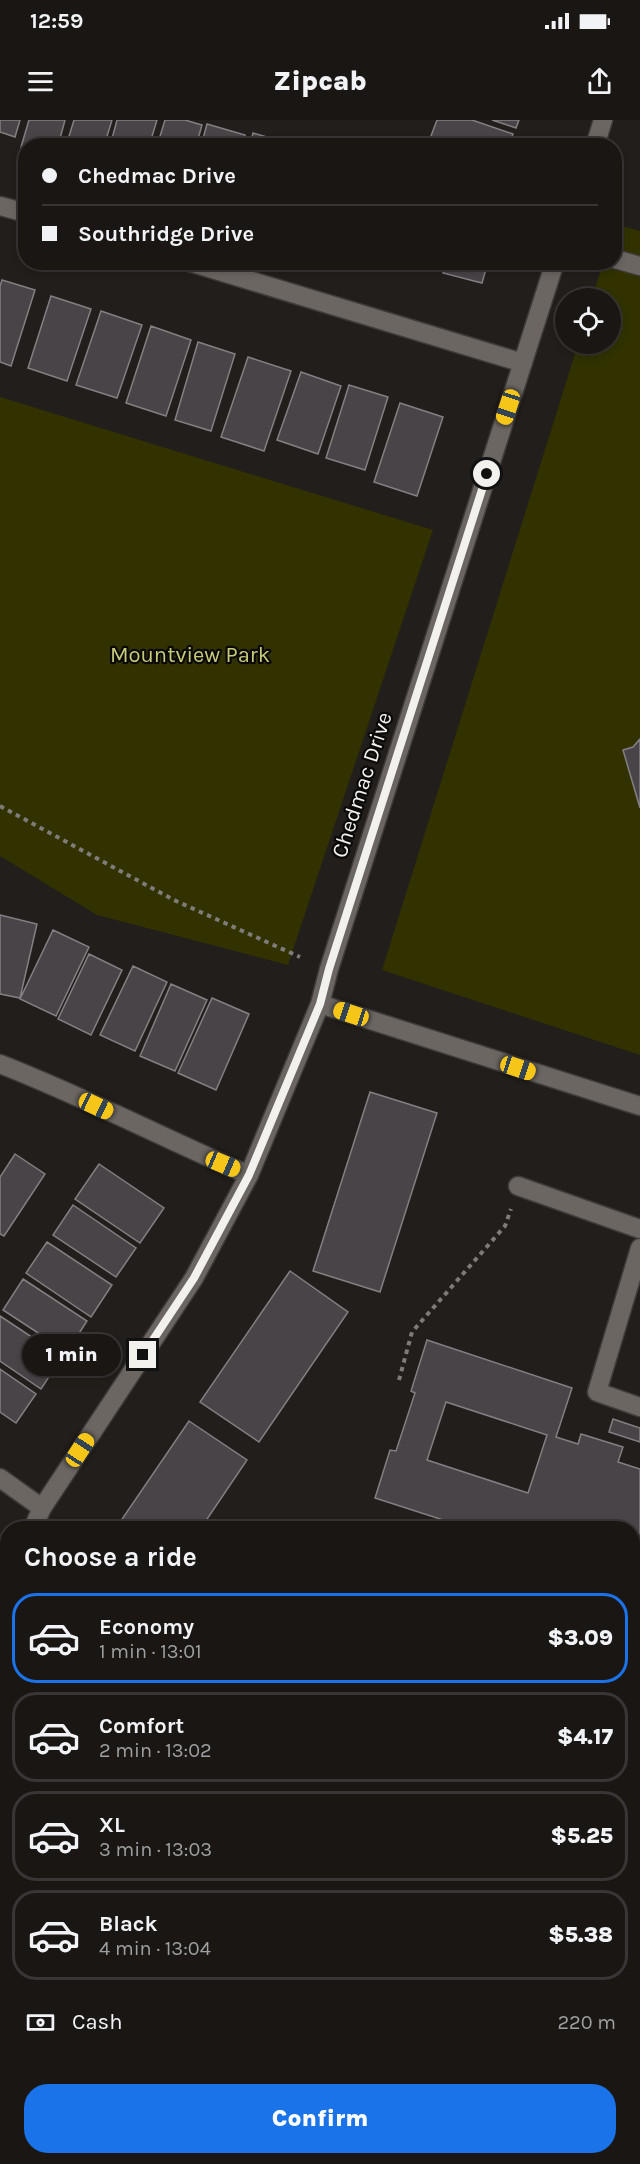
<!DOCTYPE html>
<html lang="en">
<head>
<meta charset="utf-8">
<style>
	:root { --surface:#1a1614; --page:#272322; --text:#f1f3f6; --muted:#9f9fa0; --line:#383534; --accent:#1a73e8 }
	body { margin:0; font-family:Karla,sans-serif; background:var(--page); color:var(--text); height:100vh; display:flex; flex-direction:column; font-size:22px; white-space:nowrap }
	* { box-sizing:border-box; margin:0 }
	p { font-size:20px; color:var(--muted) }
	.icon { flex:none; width:33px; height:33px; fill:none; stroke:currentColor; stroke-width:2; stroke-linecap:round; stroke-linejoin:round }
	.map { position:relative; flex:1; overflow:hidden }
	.sheet { position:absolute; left:0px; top:1401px; width:640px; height:644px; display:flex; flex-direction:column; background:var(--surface); border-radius:24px 24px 0 0; box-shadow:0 3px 9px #0003,0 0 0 2px var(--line) }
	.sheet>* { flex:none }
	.guide { position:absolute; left:18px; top:18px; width:604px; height:132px; border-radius:24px; box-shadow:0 3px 9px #0003,0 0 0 2px var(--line); display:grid; align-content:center; height:132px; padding:0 24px; background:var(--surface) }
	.controls { position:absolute; left:555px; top:168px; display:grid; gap:12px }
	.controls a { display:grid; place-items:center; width:66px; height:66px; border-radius:50%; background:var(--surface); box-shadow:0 3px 9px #0003,0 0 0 2px var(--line); font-size:30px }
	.end { position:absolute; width:27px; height:27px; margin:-14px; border:8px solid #f3f1ee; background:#111; box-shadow:0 0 0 3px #111 }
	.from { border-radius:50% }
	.bubble { position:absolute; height:42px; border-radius:21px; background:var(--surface); box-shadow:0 3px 9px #0003,0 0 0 2px var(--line); font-size:20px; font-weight:800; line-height:42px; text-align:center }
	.car { position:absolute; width:18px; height:36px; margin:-18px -9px; border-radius:8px; box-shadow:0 0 4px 2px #0007; background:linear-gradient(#f5c518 24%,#345 0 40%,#f5c518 0 76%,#345 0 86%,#f5c518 0) }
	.guide b { display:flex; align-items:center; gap:21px; height:57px; font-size:22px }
	.guide b+b { border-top:2px solid var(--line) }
	.guide i { width:15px; height:15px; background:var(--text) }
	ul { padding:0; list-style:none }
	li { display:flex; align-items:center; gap:18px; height:90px; margin:0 12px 9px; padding:0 12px; border:3px solid var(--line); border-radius:24px }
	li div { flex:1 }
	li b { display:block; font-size:22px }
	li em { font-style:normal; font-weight:800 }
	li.active { border-color:var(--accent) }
	li>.icon { width:54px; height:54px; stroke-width:1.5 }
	h2 { padding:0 24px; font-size:27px; line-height:72px }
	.pay { display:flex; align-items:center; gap:15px; height:66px; padding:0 24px; font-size:22px }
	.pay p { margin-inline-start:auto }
	.action { display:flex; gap:12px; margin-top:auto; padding:12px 24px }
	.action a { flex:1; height:69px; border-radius:24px; background:var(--accent); color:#fff; font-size:24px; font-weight:800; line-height:69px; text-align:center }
	.status { display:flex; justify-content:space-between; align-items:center; height:42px; padding:0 30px; background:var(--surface); direction:ltr }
	.status svg { height:16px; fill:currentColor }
	header { display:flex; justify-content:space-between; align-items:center; height:78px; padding:0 24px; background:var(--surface); font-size:27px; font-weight:800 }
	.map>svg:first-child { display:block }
	.green { fill:#313200 }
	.building { fill:#494448; stroke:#847f83; stroke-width:1.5; fill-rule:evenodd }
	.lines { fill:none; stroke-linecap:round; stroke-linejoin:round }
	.lane-casing { stroke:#3f3b39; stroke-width:21 }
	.street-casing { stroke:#3f3b39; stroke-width:21 }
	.path { stroke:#7e7b78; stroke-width:4; stroke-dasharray:4.5 4.5; stroke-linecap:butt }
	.lane { stroke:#6b6662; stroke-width:18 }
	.street { stroke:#6b6662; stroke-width:18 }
	.route { stroke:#f3f1ee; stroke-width:8 }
	.labels { text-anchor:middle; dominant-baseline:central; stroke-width:4.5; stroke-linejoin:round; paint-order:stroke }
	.park-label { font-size:22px; fill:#c8cb7a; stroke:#0a0907 }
	.street-label { font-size:22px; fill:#f3f1ee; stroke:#0a0907 }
</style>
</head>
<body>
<div class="status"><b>12:59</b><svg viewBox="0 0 49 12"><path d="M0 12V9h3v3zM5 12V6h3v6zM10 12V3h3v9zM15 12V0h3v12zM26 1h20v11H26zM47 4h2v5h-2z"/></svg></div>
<header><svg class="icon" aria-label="menu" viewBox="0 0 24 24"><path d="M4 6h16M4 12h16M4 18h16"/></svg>Zipcab<svg class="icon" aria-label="share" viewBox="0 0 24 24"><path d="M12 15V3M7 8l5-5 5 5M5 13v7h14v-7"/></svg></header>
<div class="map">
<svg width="640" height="2044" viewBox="0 0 640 2044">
	<rect width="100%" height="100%" fill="#221e1b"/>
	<path class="green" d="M 616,104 L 640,111 L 640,935 L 382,850 L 578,224 L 610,224 L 610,178 L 592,178 L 603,143 L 615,142 Z
		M 0,277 L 433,410 L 288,845 L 97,795 L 0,736 Z"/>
	<path class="building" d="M 0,0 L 20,0 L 15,17 L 0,12 Z
		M 29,0 L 65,0 L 58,26 L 21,27 Z
		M 74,0 L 112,0 L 104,26 L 66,26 Z
		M 117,0 L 157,0 L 149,26 L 110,26 Z
		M 165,0 L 185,0 L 202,5 L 196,26 L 157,26 Z
		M 437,0 L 472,0 L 513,14 L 509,26 L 432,26 L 428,24 Z
		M 492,0 L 519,0 L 516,8 Z
		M 207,4 L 245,15 L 242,26 L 201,26 Z
		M 253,13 L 288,23 L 287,26 L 250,26 Z
		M 446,142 L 488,142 L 482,163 L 443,153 Z
		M 2,160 L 35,170 L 11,246 L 0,242 L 0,166 Z
		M 51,176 L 91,189 L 67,261 L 28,248 Z
		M 101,191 L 142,205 L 117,278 L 76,265 Z
		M 151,206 L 191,220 L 166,296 L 126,283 Z
		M 198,222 L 235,234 L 211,311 L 175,300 Z
		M 248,237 L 291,251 L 264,331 L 221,317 Z
		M 301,252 L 341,266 L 318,334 L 277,320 Z
		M 349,265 L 388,277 L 365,350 L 326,338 Z
		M 400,283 L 443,297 L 417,376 L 374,362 Z
		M 640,619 L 640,688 L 623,630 L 633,627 Z
		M 0,795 L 37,804 L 20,878 L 0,874 Z
		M 53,810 L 89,827 L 56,896 L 20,879 Z
		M 89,834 L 122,850 L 91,915 L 58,899 Z
		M 133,846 L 167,862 L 135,931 L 100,915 Z
		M 171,864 L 207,880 L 175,951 L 140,936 Z
		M 212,878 L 249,894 L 216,970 L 178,953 Z
		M 370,972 L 437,993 L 380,1172 L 313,1151 Z
		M 15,1034 L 45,1054 L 4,1116 L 0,1114 L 0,1057 Z
		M 99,1044 L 164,1088 L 140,1123 L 75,1079 Z
		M 73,1085 L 136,1128 L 116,1157 L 53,1115 Z
		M 47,1122 L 112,1165 L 91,1197 L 26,1153 Z
		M 290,1151 L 348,1192 L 259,1322 L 200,1282 Z
		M 23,1159 L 87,1201 L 67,1232 L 3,1190 Z
		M 0,1196 L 62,1237 L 41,1269 L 0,1241 Z
		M 427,1220 L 572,1268 L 556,1317 L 578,1324 L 581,1314 L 623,1327 L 618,1342 L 640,1349 L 640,1441 L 633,1439 L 633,1408 L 538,1408 L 531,1406 L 530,1408 L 468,1408 L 375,1378 L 390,1330 L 396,1331 L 415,1273 L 411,1271 ZM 446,1282 L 547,1315 L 528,1373 L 427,1340 Z
		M 0,1249 L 36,1274 L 16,1303 L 0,1292 Z
		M 613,1299 L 640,1308 L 640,1322 L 609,1312 Z
		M 189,1301 L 247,1340 L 201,1408 L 116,1408 Z
		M 640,1485 L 640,1609 L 633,1607 L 633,1508 Z
		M 640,1718 L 640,1750 L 633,1748 L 633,1741 Z
		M 0,1734 L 8,1736 L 8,1780 L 0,1804 Z
		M 0,2009 L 8,2012 L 8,2037 L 83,2037 L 81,2044 L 0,2044 Z
		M 370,2037 L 572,2037 L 570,2044 L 368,2044 Z"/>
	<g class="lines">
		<g class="lane-casing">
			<path id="lane" d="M 615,139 L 640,146
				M 518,1066 L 640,1109
				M 640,1128 L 597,1272 L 640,1287
				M 0,1925 L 8,1902
				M 0,1926 L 6,1962 L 8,1964
				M 214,2037 L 236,2044
				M 107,2044 L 109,2037"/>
		</g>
		<g class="street-casing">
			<path id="street" d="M 595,26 L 603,0
				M 0,86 L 26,93
				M 189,142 L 523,243
				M 555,142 L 329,849 L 320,884 L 640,986
				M 0,944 C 85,977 165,1019 249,1055
				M 0,1358 L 42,1388
				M 33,1408 L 42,1388 L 194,1158 L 249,1055 L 320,884
				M 0,1481 L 8,1465
				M 0,1622 L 8,1627
				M 633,1829 L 640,1831"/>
		</g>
		<path class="path" d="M 0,686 L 174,780 L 300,837
			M 399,1260 L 412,1212 L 505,1106 L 511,1089"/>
		<use href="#lane" class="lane"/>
		<use href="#street" class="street"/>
	</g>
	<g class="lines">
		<path class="route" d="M 143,1235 L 194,1158 L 249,1055 L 320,884 L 329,849 L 487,354"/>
	</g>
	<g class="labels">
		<g class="park-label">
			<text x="190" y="535">Mountview Park</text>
		</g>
		<g class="street-label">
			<text transform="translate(362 665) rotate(-72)">Chedmac Drive</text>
		</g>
	</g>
</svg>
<div class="controls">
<a><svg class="icon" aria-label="locate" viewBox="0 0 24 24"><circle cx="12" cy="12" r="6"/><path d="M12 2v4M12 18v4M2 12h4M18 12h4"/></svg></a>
</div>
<i class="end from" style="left:487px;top:354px"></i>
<i class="end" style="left:143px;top:1235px"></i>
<div class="bubble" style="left:22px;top:1214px;width:99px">1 min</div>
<i class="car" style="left:508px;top:287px;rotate:198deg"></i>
<i class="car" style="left:351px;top:894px;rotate:288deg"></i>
<i class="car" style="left:518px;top:948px;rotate:108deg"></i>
<i class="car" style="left:96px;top:986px;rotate:115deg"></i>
<i class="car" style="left:223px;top:1044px;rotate:113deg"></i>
<i class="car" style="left:80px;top:1330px;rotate:33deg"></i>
<div class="guide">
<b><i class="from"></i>Chedmac Drive</b>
<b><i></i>Southridge Drive</b>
</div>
<section class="sheet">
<h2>Choose a ride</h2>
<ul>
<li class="active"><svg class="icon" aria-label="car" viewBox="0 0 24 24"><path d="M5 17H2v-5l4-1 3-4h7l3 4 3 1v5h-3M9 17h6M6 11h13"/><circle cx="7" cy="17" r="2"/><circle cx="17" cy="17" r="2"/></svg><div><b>Economy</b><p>1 min · 13:01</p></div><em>$3.09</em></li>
<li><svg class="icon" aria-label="car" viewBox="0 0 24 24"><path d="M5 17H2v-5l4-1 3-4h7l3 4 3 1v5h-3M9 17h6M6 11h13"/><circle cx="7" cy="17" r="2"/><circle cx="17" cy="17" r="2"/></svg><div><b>Comfort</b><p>2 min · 13:02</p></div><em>$4.17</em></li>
<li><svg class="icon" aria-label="car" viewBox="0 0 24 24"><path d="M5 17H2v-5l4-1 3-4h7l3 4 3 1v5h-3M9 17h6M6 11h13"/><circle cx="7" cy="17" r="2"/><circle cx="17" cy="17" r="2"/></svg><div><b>XL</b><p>3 min · 13:03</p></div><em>$5.25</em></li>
<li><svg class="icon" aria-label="car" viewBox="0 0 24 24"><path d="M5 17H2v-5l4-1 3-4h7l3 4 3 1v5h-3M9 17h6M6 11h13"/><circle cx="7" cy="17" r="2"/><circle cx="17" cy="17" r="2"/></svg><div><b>Black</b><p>4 min · 13:04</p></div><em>$5.38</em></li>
</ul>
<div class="pay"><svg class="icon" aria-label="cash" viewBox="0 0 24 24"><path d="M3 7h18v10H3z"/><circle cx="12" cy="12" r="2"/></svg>Cash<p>220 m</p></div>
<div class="action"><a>Confirm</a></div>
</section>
</div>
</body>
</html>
